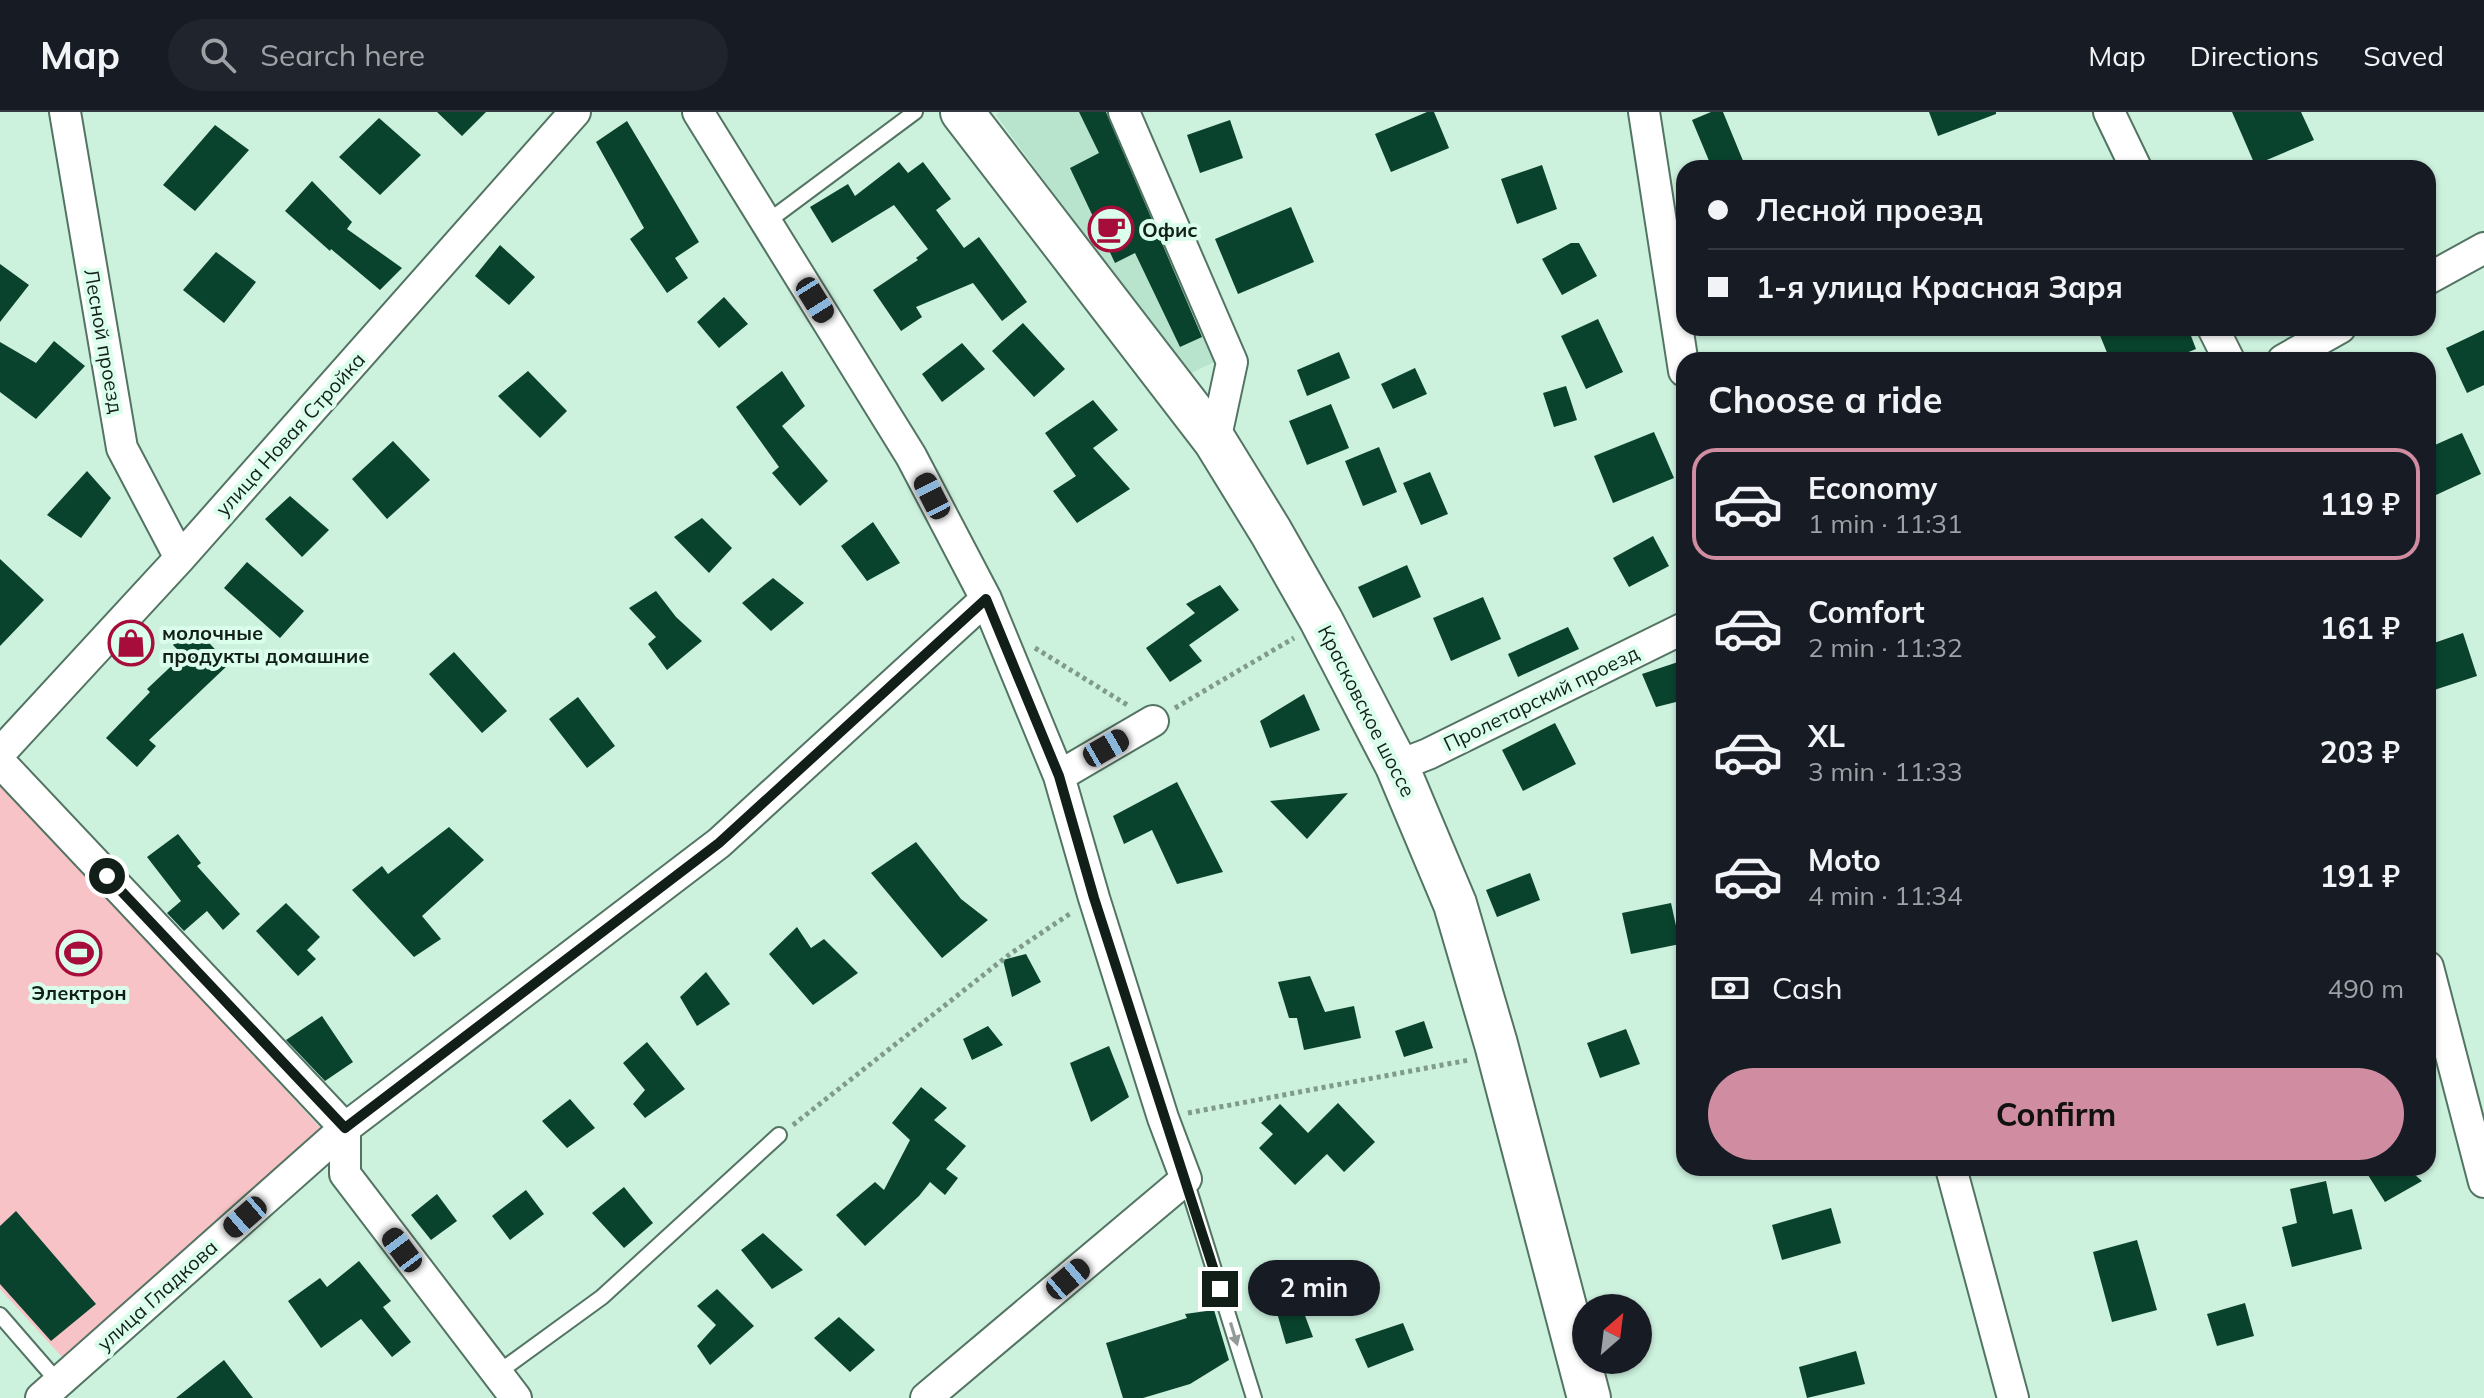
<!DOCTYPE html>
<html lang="en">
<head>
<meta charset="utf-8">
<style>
	:root { --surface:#171b24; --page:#20242c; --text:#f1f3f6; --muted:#9ea1a6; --line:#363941; --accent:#d08ca1 }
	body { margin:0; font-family:Mulish,sans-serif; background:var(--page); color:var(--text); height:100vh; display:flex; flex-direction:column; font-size:30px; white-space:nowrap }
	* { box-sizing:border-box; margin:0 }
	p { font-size:26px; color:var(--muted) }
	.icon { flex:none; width:44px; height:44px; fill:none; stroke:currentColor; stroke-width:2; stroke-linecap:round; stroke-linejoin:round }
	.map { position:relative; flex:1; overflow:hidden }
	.drawer { position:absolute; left:1676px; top:240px; width:760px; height:824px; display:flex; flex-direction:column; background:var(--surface); border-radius:24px; box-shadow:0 2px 6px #0004 }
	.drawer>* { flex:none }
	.guide { position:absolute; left:1676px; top:48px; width:760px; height:176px; border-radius:24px; box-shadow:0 2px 6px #0004; display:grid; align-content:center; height:176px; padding:0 32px; background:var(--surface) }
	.needle { width:52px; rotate:28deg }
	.controls { position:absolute; left:1572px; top:1182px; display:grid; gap:16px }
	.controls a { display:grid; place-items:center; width:80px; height:80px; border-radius:50%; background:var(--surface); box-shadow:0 2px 6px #0004; font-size:40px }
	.end { position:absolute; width:36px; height:36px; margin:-18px; border:10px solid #121f19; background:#fff; box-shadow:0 0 0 4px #fff }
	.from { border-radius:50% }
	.bubble { position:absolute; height:56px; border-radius:28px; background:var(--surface); box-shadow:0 2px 6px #0004; font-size:26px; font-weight:700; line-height:56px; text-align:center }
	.car { position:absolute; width:24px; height:48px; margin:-24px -12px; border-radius:10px; box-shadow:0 0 6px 2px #0007; background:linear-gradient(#222 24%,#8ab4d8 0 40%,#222 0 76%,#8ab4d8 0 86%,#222 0) }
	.guide b { display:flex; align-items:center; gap:28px; height:76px; font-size:30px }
	.guide b+b { border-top:2px solid var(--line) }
	.guide i { width:20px; height:20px; background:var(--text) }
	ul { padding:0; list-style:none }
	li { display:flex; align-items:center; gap:24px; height:112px; margin:0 16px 12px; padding:0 16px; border:4px solid transparent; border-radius:24px }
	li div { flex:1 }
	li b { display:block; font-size:30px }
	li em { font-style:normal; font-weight:700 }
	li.selected { border-color:var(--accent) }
	li>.icon { width:72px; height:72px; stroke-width:1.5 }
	h2 { padding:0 32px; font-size:36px; line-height:96px }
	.pay { display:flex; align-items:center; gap:20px; height:88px; padding:0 32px; font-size:30px }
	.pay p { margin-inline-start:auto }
	.cta { display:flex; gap:16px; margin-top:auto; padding:16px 32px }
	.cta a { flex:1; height:92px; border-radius:48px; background:var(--accent); color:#111; font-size:32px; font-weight:700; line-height:92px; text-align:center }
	header { display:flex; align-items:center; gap:48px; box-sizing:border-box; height:112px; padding:0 40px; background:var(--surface); border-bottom:2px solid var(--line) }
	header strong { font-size:38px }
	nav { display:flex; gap:44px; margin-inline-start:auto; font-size:28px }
	.search { width:560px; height:72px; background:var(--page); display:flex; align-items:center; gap:20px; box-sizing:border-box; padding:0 28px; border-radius:44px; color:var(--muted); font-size:30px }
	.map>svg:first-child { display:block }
	.built { fill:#b8e4cd }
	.green { fill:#f7c3c6 }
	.building { fill:#09432d }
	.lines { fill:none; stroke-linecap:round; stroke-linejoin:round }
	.lane-casing { stroke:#537463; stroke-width:18 }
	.street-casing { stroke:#537463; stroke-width:34 }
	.secondary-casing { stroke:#537463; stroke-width:46 }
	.path { stroke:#809b8c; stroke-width:5; stroke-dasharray:4 4; stroke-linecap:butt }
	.lane { stroke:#fff; stroke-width:14 }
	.street { stroke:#fff; stroke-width:30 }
	.secondary { stroke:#fff; stroke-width:42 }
	.oneway { fill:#949a98 }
	.route { stroke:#121f19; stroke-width:10 }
	.labels { text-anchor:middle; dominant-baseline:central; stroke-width:8; stroke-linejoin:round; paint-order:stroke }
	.poi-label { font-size:20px; font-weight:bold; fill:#121f19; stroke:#dafeeb; text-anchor:start }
	.street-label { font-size:20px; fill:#121f19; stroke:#dafeeb }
</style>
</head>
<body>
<header>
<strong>Map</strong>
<div class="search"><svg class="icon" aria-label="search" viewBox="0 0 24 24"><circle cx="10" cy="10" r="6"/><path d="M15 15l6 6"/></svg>Search here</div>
<nav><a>Map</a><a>Directions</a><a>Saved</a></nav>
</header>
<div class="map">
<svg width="2484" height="1286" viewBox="0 0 2484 1286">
	<rect width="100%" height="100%" fill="#ccf1dd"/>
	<path class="built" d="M 1000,0 L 1116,0 L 1218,248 L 1187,263 L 996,3 Z"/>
	<path class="green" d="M 0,669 L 326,1022 L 63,1246 L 0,1177 Z"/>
	<path class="building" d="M 437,0 L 486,0 L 462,24 Z
		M 1079,0 L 1106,0 L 1202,225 L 1180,235 L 1135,141 L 1115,151 L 1070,56 L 1099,41 Z
		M 1427,0 L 1434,0 L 1449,36 L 1391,60 L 1375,22 Z
		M 1711,0 L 1723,0 L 1746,56 L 1712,56 L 1692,8 Z
		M 1929,0 L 1996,0 L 1996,2 L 1938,24 Z
		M 2232,0 L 2301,0 L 2314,28 L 2255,53 Z
		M 379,6 L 421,43 L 380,83 L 339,45 Z
		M 1230,8 L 1243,46 L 1200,61 L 1187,23 Z
		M 627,9 L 699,130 L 675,146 L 688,166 L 667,181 L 630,127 L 644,116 L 596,30 Z
		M 215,13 L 249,38 L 195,99 L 163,73 Z
		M 899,50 L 908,61 L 923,50 L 951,87 L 936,98 L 964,136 L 979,125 L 1027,190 L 1002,209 L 973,171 L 916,195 L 922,205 L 901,219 L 873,178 L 918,148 L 916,146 L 928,137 L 894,93 L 832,131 L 810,95 L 848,72 L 855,84 Z
		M 1542,53 L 1557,97 L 1517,112 L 1501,67 Z
		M 312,69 L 352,110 L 347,117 L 402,156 L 380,178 L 331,137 L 330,139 L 285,99 Z
		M 1291,95 L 1314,150 L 1238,182 L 1215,127 Z
		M 1571,131 L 1579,131 L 1597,164 L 1562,183 L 1542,147 Z
		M 500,133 L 535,165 L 509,193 L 475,164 Z
		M 216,140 L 256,170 L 224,211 L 183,178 Z
		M 0,152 L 29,173 L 0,210 Z
		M 724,185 L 748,212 L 719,236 L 697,210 Z
		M 1598,207 L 1623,260 L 1586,277 L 1561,224 Z
		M 1023,211 L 1065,257 L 1034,285 L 992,239 Z
		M 2097,216 L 2188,216 L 2196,237 L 2169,248 L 2110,248 Z
		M 2484,218 L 2484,273 L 2467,281 L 2446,236 Z
		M 54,229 L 85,254 L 36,307 L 0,280 L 0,230 L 36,251 Z
		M 962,231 L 985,257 L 942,290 L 922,262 Z
		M 1339,240 L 1350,266 L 1307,284 L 1297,258 Z
		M 1415,256 L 1427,282 L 1393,297 L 1381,272 Z
		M 528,259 L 567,299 L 540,326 L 498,284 Z
		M 782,259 L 805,294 L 782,314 L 828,369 L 800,394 L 772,361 L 779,355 L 736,295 Z
		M 1566,274 L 1577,308 L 1554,315 L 1543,281 Z
		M 1093,288 L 1118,318 L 1093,336 L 1130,377 L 1077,411 L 1053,379 L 1076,364 L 1045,321 Z
		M 1331,292 L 1349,336 L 1307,353 L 1289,309 Z
		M 1654,320 L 1674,366 L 1613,391 L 1594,344 Z
		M 2462,321 L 2481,362 L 2436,383 L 2428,365 L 2428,336 Z
		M 393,329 L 430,368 L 387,407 L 352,367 Z
		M 1379,335 L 1397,380 L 1363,394 L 1345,349 Z
		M 87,359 L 111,386 L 81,426 L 47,403 Z
		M 1430,360 L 1448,402 L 1421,413 L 1403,371 Z
		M 290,384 L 329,418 L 302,445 L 265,407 Z
		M 702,406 L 732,436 L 709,461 L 674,425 Z
		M 873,410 L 900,451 L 867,469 L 841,434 Z
		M 1653,424 L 1669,454 L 1629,475 L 1613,446 Z
		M 0,447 L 44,488 L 0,534 Z
		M 247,450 L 304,499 L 280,526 L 224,476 Z
		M 1407,453 L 1421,485 L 1373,506 L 1358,475 Z
		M 773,466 L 804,491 L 771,519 L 742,491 Z
		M 1220,473 L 1239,498 L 1189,533 L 1202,549 L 1170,570 L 1146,536 L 1195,501 L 1186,492 Z
		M 656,479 L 676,505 L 702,529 L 667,558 L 648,532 L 656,525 L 629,496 Z
		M 1483,485 L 1501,527 L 1451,549 L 1433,506 Z
		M 193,514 L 229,552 L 149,628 L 156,634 L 137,655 L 106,626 L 150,580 L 147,577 L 183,543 L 173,533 Z
		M 1568,515 L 1579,537 L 1518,565 L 1508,542 Z
		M 2463,521 L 2477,564 L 2428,580 L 2428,533 Z
		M 454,540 L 507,599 L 482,621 L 429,562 Z
		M 1681,549 L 1684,588 L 1656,595 L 1642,562 Z
		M 1304,582 L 1320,618 L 1270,636 L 1260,609 Z
		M 578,585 L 615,634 L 587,656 L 549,607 Z
		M 1555,611 L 1576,652 L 1523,679 L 1502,638 Z
		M 1177,670 L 1223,760 L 1177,772 L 1152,718 L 1124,732 L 1113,704 Z
		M 1348,681 L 1307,727 L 1270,689 Z
		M 449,715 L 484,748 L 422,804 L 441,827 L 414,845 L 352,778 L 382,754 L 388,762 Z
		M 178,722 L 201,751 L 197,754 L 240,802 L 223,818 L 207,799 L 184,819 L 167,801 L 181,789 L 147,745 Z
		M 916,730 L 961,787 L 988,808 L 942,846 L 871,761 Z
		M 1530,761 L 1540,788 L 1497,805 L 1486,778 Z
		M 286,791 L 320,825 L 307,838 L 316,847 L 298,864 L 256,819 Z
		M 1671,791 L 1680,832 L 1631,842 L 1622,801 Z
		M 797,815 L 811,836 L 824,827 L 858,861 L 813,893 L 769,842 Z
		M 1026,842 L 1041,870 L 1012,885 L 1003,848 Z
		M 706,860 L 730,892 L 697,914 L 680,885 Z
		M 1310,864 L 1325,900 L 1354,894 L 1361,926 L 1304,938 L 1297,906 L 1289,906 L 1278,870 Z
		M 322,904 L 353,950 L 325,969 L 286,928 Z
		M 1424,909 L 1433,936 L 1404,945 L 1395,919 Z
		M 988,914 L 1003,933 L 972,948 L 963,927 Z
		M 1626,917 L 1640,952 L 1600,966 L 1587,931 Z
		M 647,930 L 685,977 L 645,1006 L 633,992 L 645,978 L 623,951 Z
		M 1109,934 L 1129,985 L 1091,1010 L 1070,951 Z
		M 921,975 L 947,996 L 934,1008 L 966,1034 L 946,1057 L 958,1066 L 945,1083 L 930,1070 L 919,1084 L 865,1134 L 836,1103 L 875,1070 L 884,1078 L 910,1028 L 892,1011 Z
		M 570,987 L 595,1016 L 567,1036 L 542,1009 Z
		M 1338,991 L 1375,1030 L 1344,1060 L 1327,1042 L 1295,1073 L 1259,1036 L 1273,1022 L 1261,1011 L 1280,992 L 1308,1021 Z
		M 2386,1056 L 2407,1056 L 2422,1069 L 2385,1090 L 2368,1063 Z
		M 2326,1069 L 2333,1102 L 2352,1097 L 2362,1137 L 2292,1155 L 2282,1115 L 2297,1111 L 2290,1077 Z
		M 624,1075 L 653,1111 L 624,1136 L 592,1101 Z
		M 526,1078 L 544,1102 L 510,1128 L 492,1104 Z
		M 437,1082 L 457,1109 L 431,1128 L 411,1103 Z
		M 1831,1096 L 1841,1131 L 1782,1148 L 1772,1113 Z
		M 16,1099 L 96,1192 L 51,1229 L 0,1172 L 0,1114 Z
		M 763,1121 L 803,1158 L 772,1177 L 741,1138 Z
		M 2137,1128 L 2157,1198 L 2112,1210 L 2093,1140 Z
		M 359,1149 L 391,1189 L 383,1195 L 411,1230 L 392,1245 L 361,1207 L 321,1236 L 288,1189 L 320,1166 L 327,1175 Z
		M 717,1177 L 754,1214 L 710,1253 L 697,1234 L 716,1213 L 697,1194 Z
		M 1298,1185 L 1313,1225 L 1286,1232 L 1275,1194 Z
		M 2245,1191 L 2254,1224 L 2217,1234 L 2207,1202 Z
		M 1214,1198 L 1229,1248 L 1190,1272 L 1143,1286 L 1123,1286 L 1106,1231 L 1187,1206 L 1185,1202 Z
		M 839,1205 L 875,1238 L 850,1260 L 814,1226 Z
		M 1403,1211 L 1414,1238 L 1368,1256 L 1355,1227 Z
		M 1856,1239 L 1865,1272 L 1807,1286 L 1799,1255 Z
		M 224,1248 L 253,1286 L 176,1286 Z"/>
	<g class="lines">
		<g class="lane-casing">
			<path id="lane" d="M 767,110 L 915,0
				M 1186,1068 L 1254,1286
				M 0,1203 L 59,1271
				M 496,1262 L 602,1185 L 779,1023"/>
		</g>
		<g class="street-casing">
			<path id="street" d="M 65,0 L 122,336 L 180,446
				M 698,0 L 911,344 L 986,487 L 1059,664 L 1094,786 L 1163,1006 L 1186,1067 L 926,1286
				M 1124,0 L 1232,250 L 1215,329
				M 1644,0 L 1684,259
				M 2109,0 L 2136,56
				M 2428,167 L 2484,136
				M 2213,216 L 2229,248
				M 2283,248 L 2340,216
				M 0,641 L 180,446 L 575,0
				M 0,650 L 345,1016 L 345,1062 L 516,1286
				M 1397,654 L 1428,642 L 1684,516
				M 1059,664 L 1153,609
				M 2428,855 L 2484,1070
				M 1951,1056 L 2013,1286
				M 41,1286 L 345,1016 L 719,731 L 986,487"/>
		</g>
		<g class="secondary-casing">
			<path id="secondary" d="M 962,0 L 1215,329 L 1271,420 L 1321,508 L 1397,654 L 1455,792 L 1496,932 L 1589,1286"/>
		</g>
		<path class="path" d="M 1035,536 L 1129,594
			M 1175,596 L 1294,526
			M 1188,1001 L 1469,948
			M 793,1013 L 1010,842 L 1071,801"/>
		<use href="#lane" class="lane"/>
		<use href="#street" class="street"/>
		<use href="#secondary" class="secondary"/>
	</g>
	<defs><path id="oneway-solid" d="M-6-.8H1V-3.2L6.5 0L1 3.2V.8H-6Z" transform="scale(2)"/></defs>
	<use class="oneway" href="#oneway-solid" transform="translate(1234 1222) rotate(73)"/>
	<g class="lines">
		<path class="route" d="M 107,764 L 345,1016 L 719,731 L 986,487 L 1059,664 L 1094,786 L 1220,1177"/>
	</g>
	<defs>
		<g id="cafe-ring" transform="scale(2.3)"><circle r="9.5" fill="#dafeeb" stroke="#a70d3a" stroke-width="1.5"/><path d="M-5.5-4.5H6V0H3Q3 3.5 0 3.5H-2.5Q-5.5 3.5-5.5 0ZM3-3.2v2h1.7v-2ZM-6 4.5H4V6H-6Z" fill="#a70d3a"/></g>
		<g id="shop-ring" transform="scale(2.3)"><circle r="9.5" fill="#dafeeb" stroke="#a70d3a" stroke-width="1.5"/><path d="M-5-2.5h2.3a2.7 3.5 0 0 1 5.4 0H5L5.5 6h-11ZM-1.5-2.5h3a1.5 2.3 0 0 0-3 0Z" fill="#a70d3a"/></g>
		<g id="stadium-ring" transform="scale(2.3)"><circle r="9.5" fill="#dafeeb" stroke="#a70d3a" stroke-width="1.5"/><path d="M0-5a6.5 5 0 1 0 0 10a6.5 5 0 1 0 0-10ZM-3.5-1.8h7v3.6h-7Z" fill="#a70d3a"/></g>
	</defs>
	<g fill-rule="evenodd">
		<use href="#cafe-ring" x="1111" y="117"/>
		<use href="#shop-ring" x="131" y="531"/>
		<use href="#stadium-ring" x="79" y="841"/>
	</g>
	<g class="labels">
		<g class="poi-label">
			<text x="1142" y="117">Офис</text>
			<text x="162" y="520">молочные<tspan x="162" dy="23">продукты домашние</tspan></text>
			<text x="79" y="880" text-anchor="middle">Электрон</text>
		</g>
		<g class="street-label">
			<text transform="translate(104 229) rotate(80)">Лесной проезд</text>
			<text transform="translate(290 322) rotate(-48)">улица Новая Стройка</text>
			<text transform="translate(1541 586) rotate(-26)">Пролетарский проезд</text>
			<text transform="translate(1367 599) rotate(63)">Красковское шоссе</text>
			<text transform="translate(157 1183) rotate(-42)">улица Гладкова</text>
		</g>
	</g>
</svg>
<div class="controls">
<a><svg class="needle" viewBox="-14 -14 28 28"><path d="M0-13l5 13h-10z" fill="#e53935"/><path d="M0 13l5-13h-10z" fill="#9ea1a6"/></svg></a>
</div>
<i class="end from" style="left:107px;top:764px"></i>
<i class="end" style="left:1220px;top:1177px"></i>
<div class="bubble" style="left:1248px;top:1148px;width:132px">2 min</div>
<i class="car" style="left:815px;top:188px;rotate:148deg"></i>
<i class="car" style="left:932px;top:384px;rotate:333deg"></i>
<i class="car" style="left:1106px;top:636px;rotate:60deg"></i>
<i class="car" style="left:245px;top:1105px;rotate:229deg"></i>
<i class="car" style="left:402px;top:1138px;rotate:323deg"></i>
<i class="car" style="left:1068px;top:1167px;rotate:50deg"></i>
<div class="guide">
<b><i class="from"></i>Лесной проезд</b>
<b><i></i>1-я улица Красная Заря</b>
</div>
<section class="drawer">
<h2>Choose a ride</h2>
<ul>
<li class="selected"><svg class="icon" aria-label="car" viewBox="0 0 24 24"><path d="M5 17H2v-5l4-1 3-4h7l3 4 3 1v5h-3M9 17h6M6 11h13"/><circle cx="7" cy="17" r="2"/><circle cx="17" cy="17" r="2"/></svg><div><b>Economy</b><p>1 min · 11:31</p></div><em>119 ₽</em></li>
<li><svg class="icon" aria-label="car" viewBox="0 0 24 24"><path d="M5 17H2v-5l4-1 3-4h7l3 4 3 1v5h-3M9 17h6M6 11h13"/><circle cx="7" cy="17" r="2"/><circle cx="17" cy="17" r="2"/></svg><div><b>Comfort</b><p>2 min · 11:32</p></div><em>161 ₽</em></li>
<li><svg class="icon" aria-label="car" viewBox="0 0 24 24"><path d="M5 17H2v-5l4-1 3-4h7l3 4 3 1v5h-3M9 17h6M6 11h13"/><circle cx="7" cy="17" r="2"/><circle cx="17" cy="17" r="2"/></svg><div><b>XL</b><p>3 min · 11:33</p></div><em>203 ₽</em></li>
<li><svg class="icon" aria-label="car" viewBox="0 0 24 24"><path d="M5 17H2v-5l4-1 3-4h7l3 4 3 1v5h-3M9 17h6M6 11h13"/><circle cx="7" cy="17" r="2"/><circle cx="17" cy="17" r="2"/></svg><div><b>Moto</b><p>4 min · 11:34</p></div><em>191 ₽</em></li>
</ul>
<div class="pay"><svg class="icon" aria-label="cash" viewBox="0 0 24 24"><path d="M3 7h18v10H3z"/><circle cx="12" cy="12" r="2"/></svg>Cash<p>490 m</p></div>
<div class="cta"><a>Confirm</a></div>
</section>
</div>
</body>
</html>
